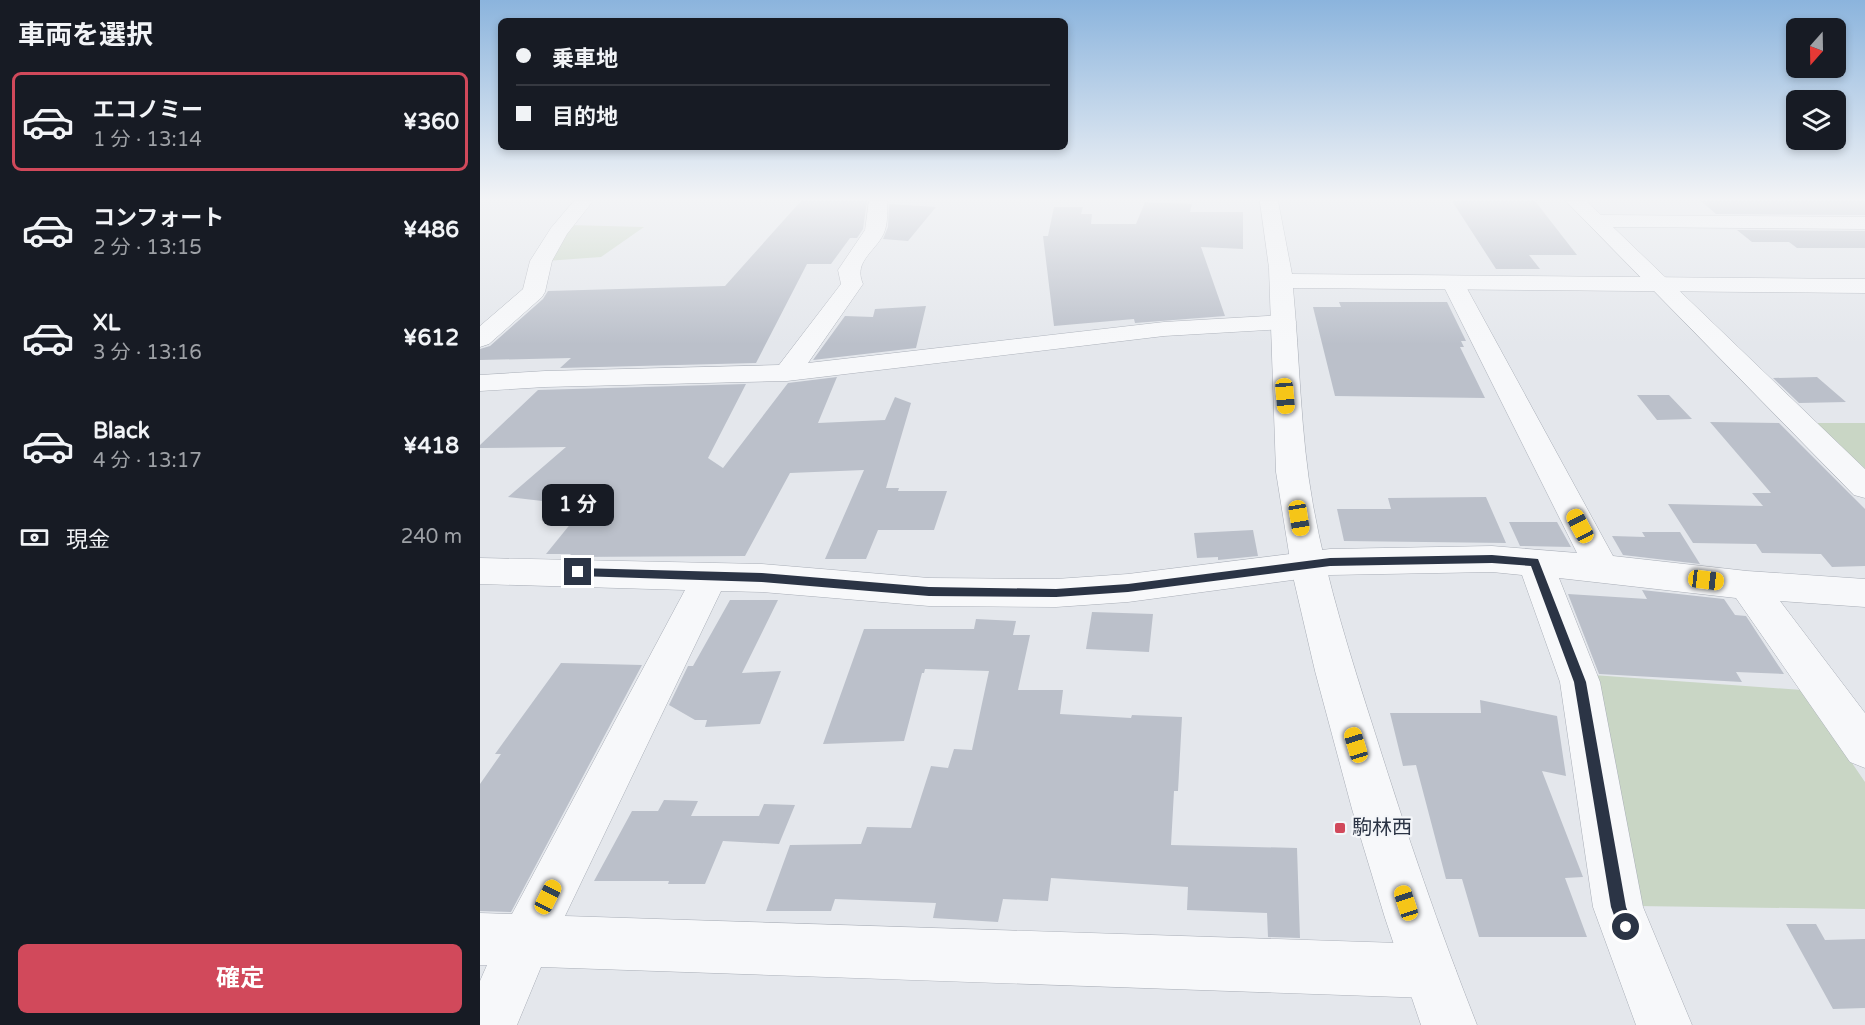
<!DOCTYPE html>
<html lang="ja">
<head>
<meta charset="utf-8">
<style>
	:root { --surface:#171b24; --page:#242831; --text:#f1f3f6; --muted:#9ea1a6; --line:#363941; --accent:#d1495b }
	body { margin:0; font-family:"Varela Round","Noto Sans JP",sans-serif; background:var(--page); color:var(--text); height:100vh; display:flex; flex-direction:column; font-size:22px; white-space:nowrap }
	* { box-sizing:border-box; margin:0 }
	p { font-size:20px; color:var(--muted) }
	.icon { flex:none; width:33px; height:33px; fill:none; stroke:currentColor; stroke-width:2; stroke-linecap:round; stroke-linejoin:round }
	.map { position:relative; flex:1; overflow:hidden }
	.details { display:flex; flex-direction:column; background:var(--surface); width:480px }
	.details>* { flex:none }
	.banner { position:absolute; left:18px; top:18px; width:570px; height:132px; border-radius:9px; box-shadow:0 3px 9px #0003; display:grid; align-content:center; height:132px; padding:0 18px; background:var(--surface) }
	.needle { width:39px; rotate:200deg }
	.fabs { position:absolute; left:1306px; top:18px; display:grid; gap:12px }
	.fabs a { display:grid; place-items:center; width:60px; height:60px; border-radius:9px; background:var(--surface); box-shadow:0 3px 9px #0003; font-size:30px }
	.end { position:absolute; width:27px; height:27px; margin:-14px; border:8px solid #2b3445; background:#fff; box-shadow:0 0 0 3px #fff }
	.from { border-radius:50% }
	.bubble { position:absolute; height:42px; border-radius:9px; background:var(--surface); box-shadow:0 3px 9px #0003; font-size:20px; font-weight:700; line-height:42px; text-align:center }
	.car { position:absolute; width:18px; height:36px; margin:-18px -9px; border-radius:8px; box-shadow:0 0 4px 2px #0007; background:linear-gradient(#f5c518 24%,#345 0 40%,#f5c518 0 76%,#345 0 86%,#f5c518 0) }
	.banner b { display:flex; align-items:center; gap:21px; height:57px; font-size:22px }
	.banner b+b { border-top:2px solid var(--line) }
	.banner i { width:15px; height:15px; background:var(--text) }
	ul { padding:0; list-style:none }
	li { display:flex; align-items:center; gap:18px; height:99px; margin:0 12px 9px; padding:0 6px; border:3px solid transparent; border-radius:9px }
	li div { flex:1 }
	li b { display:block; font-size:22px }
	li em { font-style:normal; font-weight:700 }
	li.on { border-color:var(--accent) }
	li>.icon { width:54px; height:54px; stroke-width:1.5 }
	h2 { padding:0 18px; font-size:27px; line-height:72px }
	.pay { display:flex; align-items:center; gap:15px; height:66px; padding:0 18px; font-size:22px }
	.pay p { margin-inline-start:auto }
	.primary-button { display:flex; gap:12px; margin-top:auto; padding:12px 18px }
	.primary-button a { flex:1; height:69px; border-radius:9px; background:var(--accent); color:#fff; font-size:24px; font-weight:700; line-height:69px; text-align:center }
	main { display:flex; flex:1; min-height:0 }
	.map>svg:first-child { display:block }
	.green { fill:#c9d6c5 }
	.building { fill:#bbc0ca }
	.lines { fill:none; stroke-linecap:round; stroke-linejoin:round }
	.minor-casing { stroke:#a9aeb7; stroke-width:1 }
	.tertiary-casing { stroke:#a9aeb7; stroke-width:1 }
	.minor { fill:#f7f8fa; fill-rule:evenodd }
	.tertiary { fill:#f7f8fa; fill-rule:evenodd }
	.route { fill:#2b3445 }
	.poi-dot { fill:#d1495b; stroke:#f4f6f9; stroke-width:2 }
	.labels { text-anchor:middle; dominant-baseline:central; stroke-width:4.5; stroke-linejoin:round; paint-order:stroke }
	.near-poi-label { font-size:20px; fill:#2b3445; stroke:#f4f6f9; text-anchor:start }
</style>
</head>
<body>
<main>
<section class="details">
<h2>車両を選択</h2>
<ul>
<li class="on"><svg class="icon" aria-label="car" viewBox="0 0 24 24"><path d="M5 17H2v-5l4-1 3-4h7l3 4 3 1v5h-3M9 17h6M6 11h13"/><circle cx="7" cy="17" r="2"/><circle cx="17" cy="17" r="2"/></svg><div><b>エコノミー</b><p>1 分 · 13:14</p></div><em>¥360</em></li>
<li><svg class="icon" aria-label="car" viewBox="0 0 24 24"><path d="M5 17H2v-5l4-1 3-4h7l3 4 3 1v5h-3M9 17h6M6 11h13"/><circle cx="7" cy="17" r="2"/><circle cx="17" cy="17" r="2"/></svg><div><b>コンフォート</b><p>2 分 · 13:15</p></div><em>¥486</em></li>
<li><svg class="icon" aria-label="car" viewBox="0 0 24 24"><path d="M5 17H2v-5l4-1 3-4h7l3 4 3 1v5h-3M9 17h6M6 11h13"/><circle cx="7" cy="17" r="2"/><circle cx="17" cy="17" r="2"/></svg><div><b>XL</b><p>3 分 · 13:16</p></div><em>¥612</em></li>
<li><svg class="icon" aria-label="car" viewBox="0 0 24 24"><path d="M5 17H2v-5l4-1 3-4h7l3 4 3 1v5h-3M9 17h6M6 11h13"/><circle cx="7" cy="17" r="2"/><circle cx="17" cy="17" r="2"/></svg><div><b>Black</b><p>4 分 · 13:17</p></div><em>¥418</em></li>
</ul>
<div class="pay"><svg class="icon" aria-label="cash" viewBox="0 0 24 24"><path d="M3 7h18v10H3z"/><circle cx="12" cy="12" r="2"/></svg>現金<p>240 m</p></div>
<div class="primary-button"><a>確定</a></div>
</section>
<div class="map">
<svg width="1385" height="1025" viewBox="0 0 1385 1025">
	<rect width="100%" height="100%" fill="#e4e7ec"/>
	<path class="green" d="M 89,225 L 164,227 L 121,257 L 66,261 Z
		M 1334,423 L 1385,423 L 1385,472 Z
		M 1113,675 L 1322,690 L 1385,782 L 1385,909 L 1156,906 Z"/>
	<path class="building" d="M 321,201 L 387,201 L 383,229 L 377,238 L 370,238 L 351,264 L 327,264 L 276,363 L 80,368 L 91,358 L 0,360 L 0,349 L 10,346 L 63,299 L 68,291 L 245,286 Z
		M 972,201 L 1055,201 L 1097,255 L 1049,255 L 1060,269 L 1016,269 Z
		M 1221,201 L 1385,201 L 1385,215 L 1236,214 Z
		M 665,202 L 712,204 L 710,212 L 763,212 L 763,249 L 721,247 L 745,316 L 655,323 L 654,319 L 574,326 L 563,236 L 568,236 L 574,207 L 603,207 L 601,214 L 612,214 L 611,224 L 656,224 Z
		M 409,204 L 456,207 L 428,241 L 403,239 L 408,227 Z
		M 1257,230 L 1385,231 L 1385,248 L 1317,248 L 1309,242 L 1272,242 Z
		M 859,302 L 967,302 L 986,341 L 981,341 L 984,347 L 980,347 L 1005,398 L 855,396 L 833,307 L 861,307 Z
		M 446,306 L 436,348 L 333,360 L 365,316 L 393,317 L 395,309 Z
		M 357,377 L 338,423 L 405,420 L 415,397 L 431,403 L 406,488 L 419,488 L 418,491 L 467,491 L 454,530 L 398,530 L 386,559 L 345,559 L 384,470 L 310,473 L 265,556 L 88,557 L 91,554 L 66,554 L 105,506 L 28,497 L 86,447 L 0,448 L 0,445 L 58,390 L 266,384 L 228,458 L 243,468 L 308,383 Z
		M 1337,377 L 1366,402 L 1319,403 L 1293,378 Z
		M 1157,395 L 1189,395 L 1212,419 L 1177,420 Z
		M 1230,422 L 1299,423 L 1385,509 L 1385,566 L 1352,567 L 1341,554 L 1282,553 L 1276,544 L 1213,543 L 1188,504 L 1283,506 L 1272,493 L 1291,493 Z
		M 1006,497 L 1026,543 L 864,541 L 857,509 L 911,509 L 908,498 Z
		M 1029,522 L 1077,522 L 1091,547 L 1040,546 Z
		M 773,530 L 778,556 L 738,560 L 738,557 L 717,558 L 714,533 Z
		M 1162,532 L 1200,532 L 1220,564 L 1143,555 L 1132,536 L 1165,537 Z
		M 1162,590 L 1244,599 L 1255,615 L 1266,616 L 1304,674 L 1256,672 L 1262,682 L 1119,674 L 1088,594 L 1167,599 Z
		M 250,600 L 298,600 L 262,673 L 301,671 L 280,724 L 225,727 L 227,720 L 215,720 L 189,705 L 208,666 L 213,666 Z
		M 612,612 L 673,614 L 669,652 L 606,649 Z
		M 496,619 L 536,621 L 533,635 L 550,635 L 538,690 L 583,690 L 580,714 L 651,718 L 652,715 L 702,717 L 698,791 L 694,791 L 691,845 L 817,848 L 820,938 L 788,937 L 787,913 L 707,910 L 708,887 L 571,878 L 568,901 L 523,899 L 518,922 L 453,918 L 456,903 L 355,899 L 351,911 L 286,911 L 310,845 L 381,844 L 387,827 L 431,828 L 451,766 L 468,768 L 474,749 L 492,750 L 509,671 L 445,669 L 444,673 L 442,673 L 424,741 L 343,744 L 384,629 L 494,629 Z
		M 81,663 L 162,665 L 31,912 L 0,911 L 0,784 L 21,754 L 15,754 Z
		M 1000,700 L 1077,716 L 1086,776 L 1062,771 L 1103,877 L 1085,878 L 1107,937 L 999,937 L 982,879 L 966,879 L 936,765 L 923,766 L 910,713 L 1001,713 Z
		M 184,800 L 218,801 L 211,816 L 279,816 L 284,804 L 315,805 L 299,844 L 243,841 L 225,884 L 188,884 L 189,881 L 114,881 L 152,811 L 178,811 Z
		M 1306,924 L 1336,924 L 1345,940 L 1385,939 L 1385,1008 L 1353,1009 Z"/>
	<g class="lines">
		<g class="minor-casing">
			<path id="minor" d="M 94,201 L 113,201 L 87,234 L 72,261 L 65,292 L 62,297 L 9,344 L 0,347 L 0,326 L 43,289 L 50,261 L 71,228 Z
				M 389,201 L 407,201 C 407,210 408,221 405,230 C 399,250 372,260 383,284 L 328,363 L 684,322 L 804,315 L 813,317 L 816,322 L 813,327 L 804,329 L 684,336 L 307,381 L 65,387 L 0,391 L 0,375 L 65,371 L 299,365 L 361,284 L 358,270 L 385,230 Z
				M 1086,201 L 1106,201 L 1121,215 L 1385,217 L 1385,229 L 1133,227 L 1385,469 L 1385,498 L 1374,495 Z
				M 973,276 L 981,278 L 984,283 L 1133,556 L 1267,571 L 1385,579 L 1385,607 L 1300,601 L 1385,713 L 1385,768 L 1370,762 L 1256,598 L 1079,578 L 1120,682 L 1163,907 L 1212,1025 L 1156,1025 L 1113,907 L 1080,682 L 1042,575 L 1012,572 L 850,575 L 648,602 L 576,607 L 449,606 L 282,592 L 241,591 L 85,916 L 949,944 L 968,952 L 976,971 L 968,990 L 949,998 L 61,967 L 37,1025 L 0,1025 L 0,981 L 7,965 L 0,965 L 0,913 L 32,914 L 205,590 L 0,584 L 0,558 L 282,564 L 449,578 L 576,579 L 648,574 L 850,549 L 1012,546 L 1097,553 L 962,283 L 965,278 Z"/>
		</g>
		<g class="tertiary-casing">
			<path id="tertiary" d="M 780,201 L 798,201 L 812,274 L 1385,279 L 1385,293 L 813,288 C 820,360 820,433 833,505 C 847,583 871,658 895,733 C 926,832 959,929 997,1025 L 941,1025 L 905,918 L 872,809 L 835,671 L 812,572 L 796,472 L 789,268 Z"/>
		</g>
		<use href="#minor" class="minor"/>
		<use href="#tertiary" class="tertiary"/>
	</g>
	<linearGradient id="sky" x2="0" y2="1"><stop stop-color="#8bb4dd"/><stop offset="0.58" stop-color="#f3f4f6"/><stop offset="1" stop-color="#f3f4f6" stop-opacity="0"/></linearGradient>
	<rect width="1385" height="344" fill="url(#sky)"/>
	<path class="route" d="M 1012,555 L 1058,559 L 1106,682 L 1146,907 L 1154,927 L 1151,932 L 1146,934 L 1140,932 L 1131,907 L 1094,682 L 1051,566 L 1012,563 L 850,566 L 648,592 L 576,597 L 449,596 L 282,582 L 98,576 L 92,572 L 98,568 L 282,573 L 449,587 L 576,589 L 648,584 L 850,558 Z"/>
	<rect class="poi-dot" x="854" y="822" width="12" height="12" rx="3"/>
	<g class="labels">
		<g class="near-poi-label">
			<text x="872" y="828">駒林西</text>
		</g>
	</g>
</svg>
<div class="fabs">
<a><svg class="needle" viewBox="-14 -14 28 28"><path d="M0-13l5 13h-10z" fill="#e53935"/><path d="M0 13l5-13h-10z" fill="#9ea1a6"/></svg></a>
<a><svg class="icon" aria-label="layers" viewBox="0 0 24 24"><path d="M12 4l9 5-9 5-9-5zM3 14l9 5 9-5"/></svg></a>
</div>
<i class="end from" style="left:1146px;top:927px"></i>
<i class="end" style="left:98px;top:572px"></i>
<div class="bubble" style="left:62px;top:484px;width:72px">1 分</div>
<i class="car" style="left:805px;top:396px;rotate:175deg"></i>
<i class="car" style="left:819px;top:518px;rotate:171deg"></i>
<i class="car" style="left:1100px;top:526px;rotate:332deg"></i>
<i class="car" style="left:1226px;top:580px;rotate:97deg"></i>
<i class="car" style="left:876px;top:745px;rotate:343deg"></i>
<i class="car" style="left:68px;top:897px;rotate:27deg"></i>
<i class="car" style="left:926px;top:903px;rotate:342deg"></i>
<div class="banner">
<b><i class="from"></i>乗車地</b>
<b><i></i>目的地</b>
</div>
</div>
</main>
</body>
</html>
